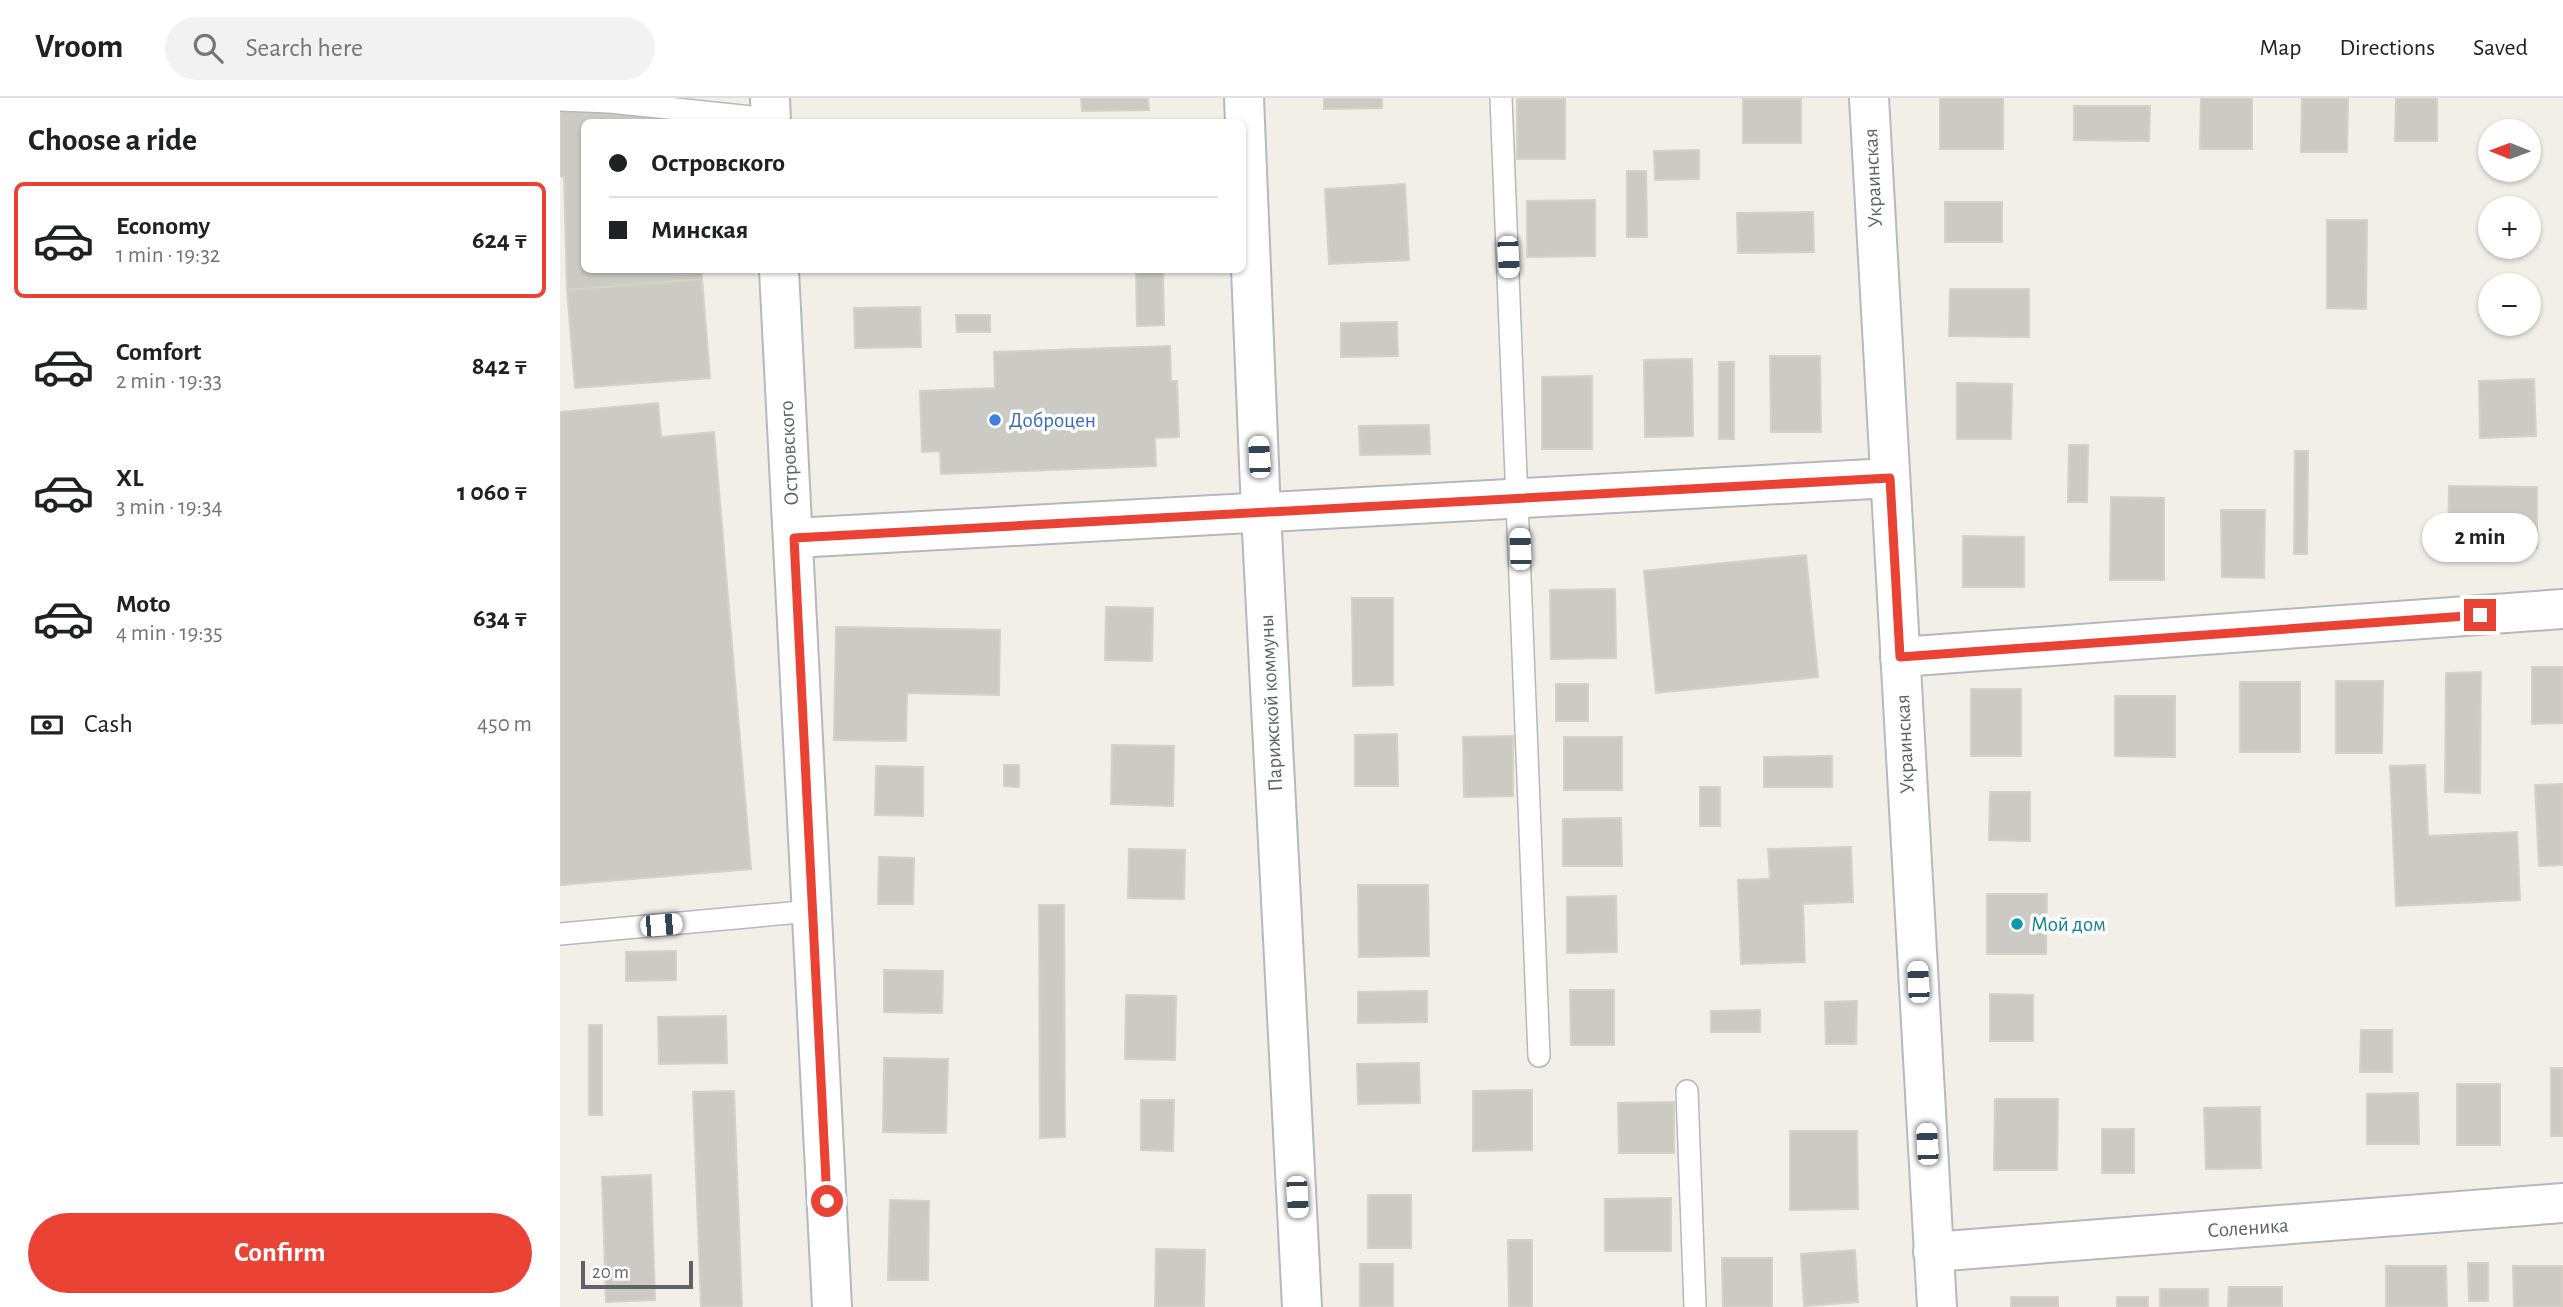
<!DOCTYPE html>
<html lang="en">
<head>
<meta charset="utf-8">
<style>
	:root { --surface:#fff; --page:#f2f2f2; --text:#202124; --muted:#757577; --line:#e0e0e0; --accent:#ea4335 }
	body { margin:0; font-family:"Alegreya Sans",sans-serif; background:var(--page); color:var(--text); height:100vh; display:flex; flex-direction:column; font-size:26px; white-space:nowrap }
	* { box-sizing:border-box; margin:0 }
	p { font-size:23px; color:var(--muted) }
	.icon { flex:none; width:38px; height:38px; fill:none; stroke:currentColor; stroke-width:2; stroke-linecap:round; stroke-linejoin:round }
	.map { position:relative; flex:1; overflow:hidden }
	.panel { display:flex; flex-direction:column; background:var(--surface); width:560px }
	.panel>* { flex:none }
	.top-card { position:absolute; left:21px; top:21px; width:665px; height:154px; border-radius:10px; box-shadow:0 2px 5px #0004; display:grid; align-content:center; height:154px; padding:0 28px; background:var(--surface) }
	.needle { width:46px; rotate:271deg }
	.controls { position:absolute; left:1918px; top:21px; display:grid; gap:14px }
	.controls a { display:grid; place-items:center; width:63px; height:63px; border-radius:50%; background:var(--surface); box-shadow:0 2px 5px #0004; font-size:35px }
	.scale { position:absolute; left:21px; bottom:18px; width:112px; box-sizing:border-box; padding-left:7px; border:4px solid #5f6368; border-top:0; font-size:19px; line-height:24px; white-space:nowrap; color:#5f6368; -webkit-text-stroke:5px #fff; paint-order:stroke }
	.end { position:absolute; width:32px; height:32px; margin:-16px; border:9px solid #ea4335; background:#fff; box-shadow:0 0 0 4px #fff }
	.from { border-radius:50% }
	.bubble { position:absolute; height:49px; border-radius:24px; background:var(--surface); box-shadow:0 2px 5px #0004; font-size:23px; font-weight:700; line-height:49px; text-align:center }
	.car { position:absolute; width:21px; height:42px; margin:-21px -10px; border-radius:9px; box-shadow:0 0 5px 2px #0007; background:linear-gradient(#fff 24%,#345 0 40%,#fff 0 76%,#345 0 86%,#fff 0) }
	.top-card b { display:flex; align-items:center; gap:24px; height:66px; font-size:26px }
	.top-card b+b { border-top:2px solid var(--line) }
	.top-card i { width:18px; height:18px; background:var(--text) }
	ul { padding:0; list-style:none }
	li { display:flex; align-items:center; gap:21px; height:116px; margin:0 14px 10px; padding:0 14px; border:4px solid transparent; border-radius:10px }
	li div { flex:1 }
	li b { display:block; font-size:26px }
	li em { font-style:normal; font-weight:700 }
	li.selected { border-color:var(--accent) }
	li>.icon { width:63px; height:63px; stroke-width:1.5 }
	h2 { padding:0 28px; font-size:32px; line-height:84px }
	.pay { display:flex; align-items:center; gap:18px; height:77px; padding:0 28px; font-size:26px }
	.pay p { margin-inline-start:auto }
	.button { display:flex; gap:14px; margin-top:auto; padding:14px 28px }
	.button a { flex:1; height:80px; border-radius:42px; background:var(--accent); color:#fff; font-size:28px; font-weight:700; line-height:80px; text-align:center }
	header { display:flex; align-items:center; gap:42px; box-sizing:border-box; height:98px; padding:0 35px; background:var(--surface); border-bottom:2px solid var(--line) }
	header strong { font-size:33px }
	nav { display:flex; gap:38px; margin-inline-start:auto; font-size:24px }
	.search { width:490px; height:63px; background:var(--page); display:flex; align-items:center; gap:18px; box-sizing:border-box; padding:0 24px; border-radius:38px; color:var(--muted); font-size:26px }
	main { display:flex; flex:1; min-height:0 }
	.map>svg:first-child { display:block }
	.building { fill:#cccac5; stroke:#d6d1c6; stroke-width:2 }
	.lines { fill:none; stroke-linecap:round; stroke-linejoin:round }
	.lane-casing { stroke:#b5b8bc; stroke-width:24 }
	.street-casing { stroke:#b5b8bc; stroke-width:42 }
	.secondary-casing { stroke:#b6babf; stroke-width:42 }
	.lane { stroke:#fff; stroke-width:21 }
	.street { stroke:#fff; stroke-width:38 }
	.secondary { stroke:#fff; stroke-width:38 }
	.route { stroke:#ea4335; stroke-width:9 }
	.shop-dot { fill:#3f7fe0; stroke:#fff; stroke-width:2.5 }
	.culture-dot { fill:#0f9aa8; stroke:#fff; stroke-width:2.5 }
	.labels { text-anchor:middle; dominant-baseline:central; stroke-width:7; stroke-linejoin:round; paint-order:stroke }
	.street-label { font-size:21px; fill:#5f6368; stroke:#fff }
	.shop-label { font-size:21px; fill:#366cbe; stroke:#fff; text-anchor:start }
	.culture-label { font-size:21px; fill:#0d838f; stroke:#fff; text-anchor:start }
</style>
</head>
<body>
<header>
<strong>Vroom</strong>
<div class="search"><svg class="icon" aria-label="search" viewBox="0 0 24 24"><circle cx="10" cy="10" r="6"/><path d="M15 15l6 6"/></svg>Search here</div>
<nav><a>Map</a><a>Directions</a><a>Saved</a></nav>
</header>
<main>
<section class="panel">
<h2>Choose a ride</h2>
<ul>
<li class="selected"><svg class="icon" aria-label="car" viewBox="0 0 24 24"><path d="M5 17H2v-5l4-1 3-4h7l3 4 3 1v5h-3M9 17h6M6 11h13"/><circle cx="7" cy="17" r="2"/><circle cx="17" cy="17" r="2"/></svg><div><b>Economy</b><p>1 min · 19:32</p></div><em>624 ₸</em></li>
<li><svg class="icon" aria-label="car" viewBox="0 0 24 24"><path d="M5 17H2v-5l4-1 3-4h7l3 4 3 1v5h-3M9 17h6M6 11h13"/><circle cx="7" cy="17" r="2"/><circle cx="17" cy="17" r="2"/></svg><div><b>Comfort</b><p>2 min · 19:33</p></div><em>842 ₸</em></li>
<li><svg class="icon" aria-label="car" viewBox="0 0 24 24"><path d="M5 17H2v-5l4-1 3-4h7l3 4 3 1v5h-3M9 17h6M6 11h13"/><circle cx="7" cy="17" r="2"/><circle cx="17" cy="17" r="2"/></svg><div><b>XL</b><p>3 min · 19:34</p></div><em>1 060 ₸</em></li>
<li><svg class="icon" aria-label="car" viewBox="0 0 24 24"><path d="M5 17H2v-5l4-1 3-4h7l3 4 3 1v5h-3M9 17h6M6 11h13"/><circle cx="7" cy="17" r="2"/><circle cx="17" cy="17" r="2"/></svg><div><b>Moto</b><p>4 min · 19:35</p></div><em>634 ₸</em></li>
</ul>
<div class="pay"><svg class="icon" aria-label="cash" viewBox="0 0 24 24"><path d="M3 7h18v10H3z"/><circle cx="12" cy="12" r="2"/></svg>Cash<p>450 m</p></div>
<div class="button"><a>Confirm</a></div>
</section>
<div class="map">
<svg width="2003" height="1209" viewBox="0 0 2003 1209">
	<rect width="100%" height="100%" fill="#f1efe8"/>
	<path class="building" d="M 521,0 L 588,0 L 589,12 L 522,13 Z
		M 764,0 L 822,0 L 822,10 L 764,11 Z
		M 1380,0 L 1443,0 L 1443,51 L 1380,51 Z
		M 1641,0 L 1692,0 L 1692,51 L 1640,51 Z
		M 1742,0 L 1788,0 L 1787,54 L 1741,54 Z
		M 1836,0 L 1877,0 L 1877,43 L 1835,43 Z
		M 957,1 L 1005,1 L 1005,61 L 957,61 Z
		M 1183,1 L 1241,1 L 1241,45 L 1183,45 Z
		M 1514,8 L 1590,8 L 1589,43 L 1514,42 Z
		M 0,12 L 122,19 L 123,24 L 24,24 L 24,172 L 142,172 L 142,181 L 7,192 L 4,79 L 0,78 Z
		M 1139,52 L 1139,81 L 1095,82 L 1094,53 Z
		M 1067,73 L 1086,73 L 1087,139 L 1067,139 Z
		M 845,86 L 849,162 L 769,166 L 765,91 Z
		M 1035,102 L 1035,158 L 967,159 L 967,103 Z
		M 1385,104 L 1442,104 L 1442,144 L 1385,144 Z
		M 1253,114 L 1254,154 L 1178,155 L 1177,115 Z
		M 1767,122 L 1807,122 L 1806,211 L 1767,210 Z
		M 603,173 L 604,227 L 577,228 L 576,174 Z
		M 142,181 L 150,280 L 15,290 L 7,192 Z
		M 1390,191 L 1469,191 L 1469,239 L 1389,238 Z
		M 360,209 L 361,249 L 295,250 L 294,210 Z
		M 396,217 L 430,217 L 430,234 L 397,234 Z
		M 837,224 L 838,258 L 781,259 L 781,225 Z
		M 610,248 L 611,283 L 617,283 L 619,339 L 595,340 L 596,368 L 381,376 L 380,353 L 362,354 L 360,293 L 435,290 L 434,254 Z
		M 1210,258 L 1260,258 L 1261,334 L 1211,334 Z
		M 1132,261 L 1133,338 L 1085,339 L 1084,262 Z
		M 1159,264 L 1174,264 L 1174,341 L 1159,341 Z
		M 1032,278 L 1032,351 L 982,351 L 982,279 Z
		M 1974,281 L 1976,338 L 1920,340 L 1919,283 Z
		M 1397,285 L 1452,286 L 1451,341 L 1397,341 Z
		M 98,305 L 101,339 L 154,334 L 191,771 L 0,787 L 0,314 Z
		M 869,327 L 870,356 L 800,357 L 799,328 Z
		M 1509,347 L 1528,347 L 1527,404 L 1508,404 Z
		M 1735,353 L 1748,353 L 1747,456 L 1734,456 Z
		M 1889,388 L 1977,389 L 1977,450 L 1888,449 Z
		M 1551,399 L 1604,400 L 1604,482 L 1550,482 Z
		M 1661,412 L 1705,412 L 1704,480 L 1662,479 Z
		M 1403,438 L 1464,439 L 1464,489 L 1403,489 Z
		M 1246,457 L 1258,579 L 1096,595 L 1084,473 Z
		M 1055,491 L 1056,560 L 991,561 L 990,492 Z
		M 792,500 L 833,500 L 833,587 L 793,588 Z
		M 546,509 L 593,510 L 592,563 L 545,562 Z
		M 276,529 L 440,532 L 439,597 L 347,595 L 346,643 L 274,642 Z
		M 1972,569 L 2003,569 L 2003,625 L 1972,626 Z
		M 1921,574 L 1920,695 L 1885,694 L 1886,575 Z
		M 1776,583 L 1823,583 L 1822,655 L 1776,655 Z
		M 1680,584 L 1740,584 L 1740,654 L 1680,654 Z
		M 996,586 L 1028,586 L 1028,623 L 996,623 Z
		M 1411,591 L 1461,591 L 1461,658 L 1411,658 Z
		M 1555,598 L 1615,598 L 1615,659 L 1555,658 Z
		M 837,636 L 838,688 L 795,688 L 795,637 Z
		M 953,638 L 953,698 L 904,699 L 903,639 Z
		M 1004,639 L 1062,639 L 1062,692 L 1004,692 Z
		M 552,647 L 614,648 L 613,708 L 551,706 Z
		M 1272,658 L 1272,689 L 1204,689 L 1204,659 Z
		M 444,667 L 459,667 L 459,689 L 444,688 Z
		M 1865,667 L 1868,738 L 1957,734 L 1960,802 L 1836,808 L 1830,668 Z
		M 316,668 L 363,669 L 363,718 L 315,717 Z
		M 2003,686 L 2003,767 L 1979,768 L 1975,687 Z
		M 1140,689 L 1160,689 L 1160,728 L 1140,728 Z
		M 1430,694 L 1470,694 L 1470,743 L 1429,742 Z
		M 1061,720 L 1062,768 L 1003,768 L 1003,721 Z
		M 1291,749 L 1293,804 L 1243,806 L 1245,864 L 1181,866 L 1178,782 L 1210,781 L 1208,751 Z
		M 569,751 L 625,752 L 624,801 L 568,800 Z
		M 319,759 L 354,760 L 353,806 L 318,806 Z
		M 798,787 L 868,787 L 869,858 L 799,859 Z
		M 1427,796 L 1487,796 L 1486,856 L 1427,856 Z
		M 1056,798 L 1057,854 L 1007,855 L 1007,799 Z
		M 479,807 L 504,807 L 505,1039 L 480,1040 Z
		M 116,853 L 116,882 L 66,883 L 66,854 Z
		M 324,872 L 383,873 L 382,915 L 324,914 Z
		M 1010,892 L 1054,892 L 1054,947 L 1011,947 Z
		M 867,893 L 867,924 L 798,925 L 798,894 Z
		M 1430,896 L 1473,897 L 1473,943 L 1430,943 Z
		M 566,897 L 616,898 L 615,962 L 565,961 Z
		M 1297,903 L 1296,946 L 1266,946 L 1265,904 Z
		M 1200,912 L 1200,934 L 1151,934 L 1151,913 Z
		M 166,918 L 167,965 L 99,966 L 98,919 Z
		M 29,927 L 42,927 L 42,1017 L 29,1017 Z
		M 1801,932 L 1832,932 L 1832,974 L 1800,974 Z
		M 324,960 L 388,961 L 386,1035 L 323,1034 Z
		M 859,965 L 860,1005 L 798,1006 L 797,966 Z
		M 1991,970 L 2003,970 L 2003,1038 L 1991,1038 Z
		M 1897,986 L 1940,986 L 1940,1047 L 1897,1047 Z
		M 972,992 L 972,1052 L 913,1053 L 913,993 Z
		M 174,993 L 182,1209 L 141,1209 L 133,994 Z
		M 1858,995 L 1859,1046 L 1807,1046 L 1807,996 Z
		M 1435,1001 L 1498,1001 L 1497,1072 L 1434,1072 Z
		M 581,1002 L 614,1002 L 613,1053 L 581,1052 Z
		M 1114,1004 L 1114,1055 L 1059,1055 L 1058,1005 Z
		M 1700,1009 L 1701,1070 L 1646,1071 L 1644,1010 Z
		M 1542,1031 L 1574,1031 L 1574,1075 L 1542,1075 Z
		M 1230,1033 L 1297,1033 L 1298,1111 L 1230,1112 Z
		M 91,1077 L 95,1202 L 46,1204 L 42,1079 Z
		M 808,1097 L 851,1097 L 851,1150 L 808,1150 Z
		M 1111,1100 L 1111,1153 L 1045,1153 L 1045,1101 Z
		M 330,1102 L 369,1103 L 368,1182 L 328,1182 Z
		M 948,1142 L 972,1142 L 972,1209 L 949,1209 Z
		M 596,1151 L 645,1152 L 644,1209 L 595,1209 Z
		M 1295,1152 L 1298,1204 L 1244,1208 L 1241,1156 Z
		M 1162,1160 L 1212,1160 L 1212,1209 L 1163,1209 Z
		M 1908,1165 L 1928,1165 L 1928,1203 L 1909,1203 Z
		M 800,1166 L 833,1166 L 833,1209 L 800,1209 Z
		M 1826,1168 L 1886,1168 L 1887,1209 L 1826,1209 Z
		M 1953,1168 L 2003,1168 L 2003,1209 L 1954,1209 Z
		M 1669,1189 L 1722,1189 L 1722,1209 L 1668,1209 Z
		M 1600,1191 L 1648,1191 L 1648,1209 L 1600,1209 Z
		M 1451,1199 L 1498,1199 L 1498,1209 L 1451,1209 Z
		M 1557,1199 L 1588,1199 L 1588,1209 L 1557,1209 Z"/>
	<g class="lines">
		<g class="lane-casing">
			<path id="lane" d="M 941,0 L 979,958
				M 0,2 L 50,4 L 211,21
				M 0,836 L 252,813
				M 1127,993 L 1135,1209"/>
		</g>
		<g class="street-casing">
			<path id="street" d="M 210,0 L 211,24
				M 684,0 L 701,414 L 742,1209
				M 219,172 L 272,1209
				M 234,440 C 599,420 964,397 1330,380
				M 1340,559 L 2003,511
				M 1373,1154 L 2003,1105"/>
		</g>
		<g class="secondary-casing">
			<path id="secondary" d="M 1309,0 L 1377,1209"/>
		</g>
		<use href="#lane" class="lane"/>
		<use href="#street" class="street"/>
		<use href="#secondary" class="secondary"/>
	</g>
	<g class="lines">
		<path class="route" d="M 267,1103 L 234,440 C 599,419 964,397 1330,380 L 1340,559 L 1920,517"/>
	</g>
	<circle class="shop-dot" cx="435" cy="322" r="7"/>
	<circle class="culture-dot" cx="1457" cy="826" r="7"/>
	<g class="labels">
		<g class="street-label">
			<text transform="translate(1313 80) rotate(-93)">Украинская</text>
			<text transform="translate(229 355) rotate(-93)">Островского</text>
			<text transform="translate(711 605) rotate(-93)">Парижской коммуны</text>
			<text transform="translate(1345 646) rotate(-93)">Украинская</text>
			<text transform="translate(1688 1130) rotate(-4)">Соленика</text>
		</g>
		<g class="shop-label">
			<text x="449" y="322">Доброцен</text>
		</g>
		<g class="culture-label">
			<text x="1471" y="826">Мой дом</text>
		</g>
	</g>
</svg>
<div class="controls">
<a><svg class="needle" viewBox="-14 -14 28 28"><path d="M0-13l5 13h-10z" fill="#e53935"/><path d="M0 13l5-13h-10z" fill="#757577"/></svg></a>
<a>+</a>
<a>−</a>
</div>
<div class="scale">20 m</div>
<i class="end from" style="left:267px;top:1103px"></i>
<i class="end" style="left:1920px;top:517px"></i>
<div class="bubble" style="left:1862px;top:415px;width:116px">2 min</div>
<i class="car" style="left:948px;top:159px;rotate:177deg"></i>
<i class="car" style="left:699px;top:359px;rotate:357deg"></i>
<i class="car" style="left:960px;top:451px;rotate:358deg"></i>
<i class="car" style="left:101px;top:827px;rotate:85deg"></i>
<i class="car" style="left:1358px;top:884px;rotate:357deg"></i>
<i class="car" style="left:1367px;top:1046px;rotate:357deg"></i>
<i class="car" style="left:737px;top:1099px;rotate:177deg"></i>
<div class="top-card">
<b><i class="from"></i>Островского</b>
<b><i></i>Минская</b>
</div>
</div>
</main>
</body>
</html>
